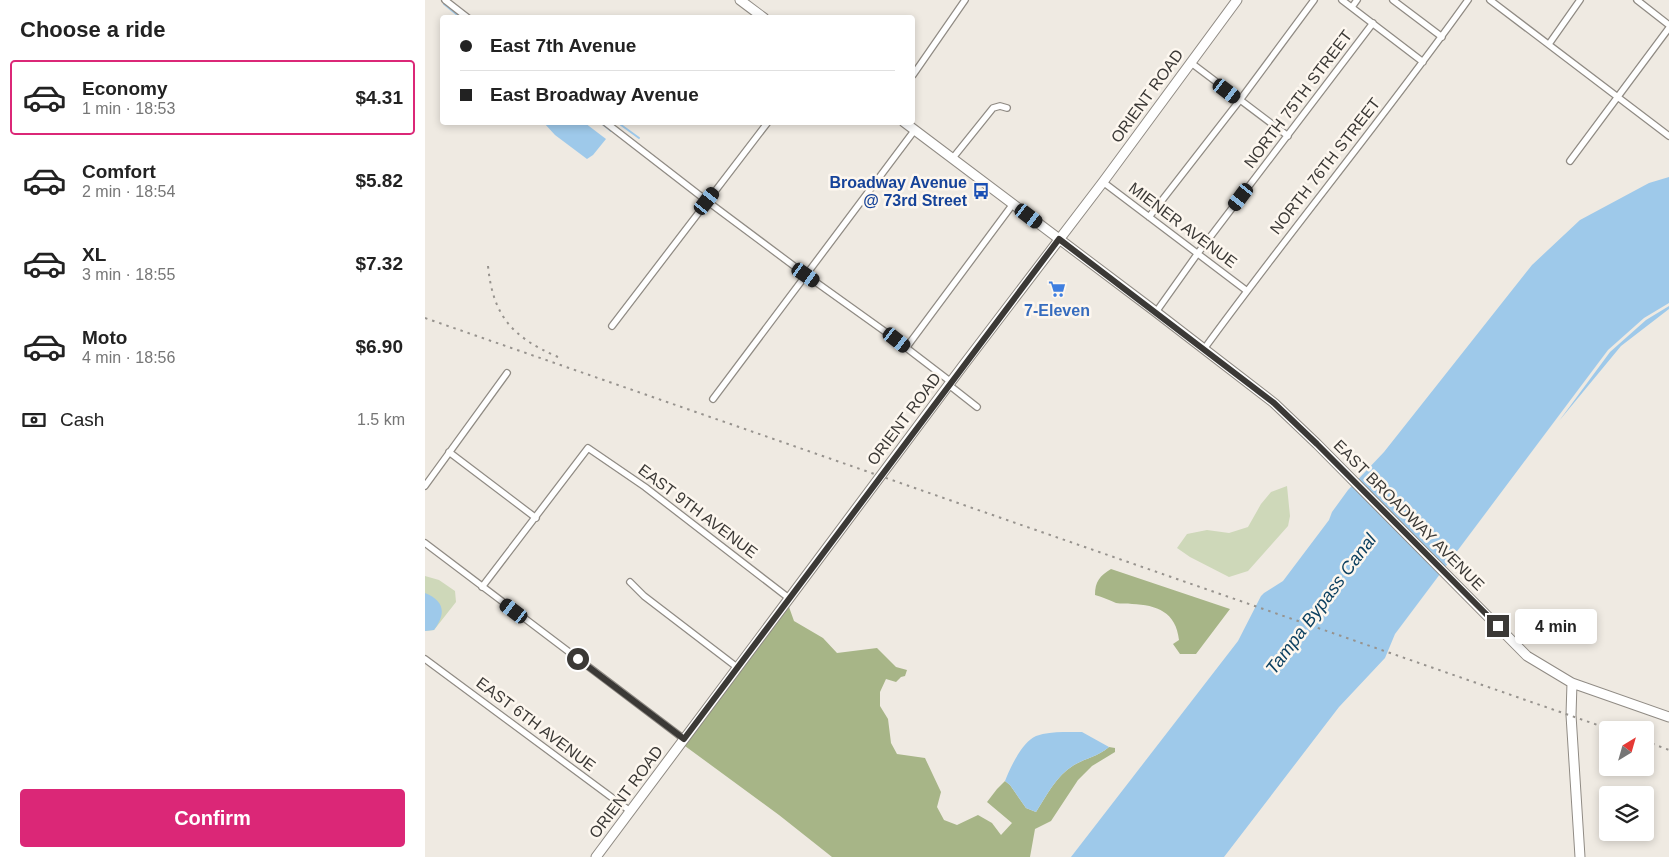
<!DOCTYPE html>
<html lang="en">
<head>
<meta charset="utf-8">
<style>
	:root { --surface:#fff; --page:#f6f6f6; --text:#222; --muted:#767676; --line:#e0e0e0; --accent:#db2777 }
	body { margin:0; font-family:Helvetica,sans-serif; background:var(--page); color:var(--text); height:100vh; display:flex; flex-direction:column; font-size:19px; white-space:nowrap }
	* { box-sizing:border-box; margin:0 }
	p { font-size:16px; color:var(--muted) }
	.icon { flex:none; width:28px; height:28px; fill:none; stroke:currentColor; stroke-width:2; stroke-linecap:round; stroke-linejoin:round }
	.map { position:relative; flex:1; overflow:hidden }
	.side { display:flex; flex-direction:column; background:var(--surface); width:425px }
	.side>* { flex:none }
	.banner { position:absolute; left:15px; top:15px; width:475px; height:110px; border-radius:5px; box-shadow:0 2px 8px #0003; display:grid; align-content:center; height:110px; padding:0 20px; background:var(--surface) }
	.needle { width:32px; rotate:37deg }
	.fabs { position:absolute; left:1174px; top:721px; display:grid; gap:10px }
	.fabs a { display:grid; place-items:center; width:55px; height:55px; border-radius:5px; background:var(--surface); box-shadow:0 2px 8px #0003; font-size:25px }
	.end { position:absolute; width:22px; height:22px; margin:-11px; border:6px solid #3b3936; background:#fff; box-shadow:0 0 0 2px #fff }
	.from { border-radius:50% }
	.bubble { position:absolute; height:35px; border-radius:5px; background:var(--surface); box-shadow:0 2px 8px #0003; font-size:16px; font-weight:700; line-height:35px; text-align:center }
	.car { position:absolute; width:15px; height:30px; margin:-15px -8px; border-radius:6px; box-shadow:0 0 4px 1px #0007; background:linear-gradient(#222 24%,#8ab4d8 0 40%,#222 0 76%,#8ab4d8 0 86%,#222 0) }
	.banner b { display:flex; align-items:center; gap:18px; height:48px; font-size:19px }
	.banner b+b { border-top:1px solid var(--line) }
	.banner i { width:12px; height:12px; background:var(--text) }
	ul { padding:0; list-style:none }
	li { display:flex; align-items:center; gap:15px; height:75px; margin:0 10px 8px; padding:0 10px; border:2px solid transparent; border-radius:5px }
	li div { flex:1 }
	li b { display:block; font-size:19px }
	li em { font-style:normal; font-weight:700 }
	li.selected { border-color:var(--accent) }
	li>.icon { width:45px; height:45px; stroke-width:1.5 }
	h2 { padding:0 20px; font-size:22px; line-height:60px }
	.pay { display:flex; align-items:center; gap:12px; height:55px; padding:0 20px; font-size:19px }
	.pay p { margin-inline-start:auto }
	.primary-button { display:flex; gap:10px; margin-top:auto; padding:10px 20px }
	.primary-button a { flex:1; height:58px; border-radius:5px; background:var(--accent); color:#fff; font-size:20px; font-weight:700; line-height:58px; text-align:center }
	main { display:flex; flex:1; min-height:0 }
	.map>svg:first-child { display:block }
	.green { fill:#ced8b9 }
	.forest { fill:#a7b587 }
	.water { fill:#9ec9ea }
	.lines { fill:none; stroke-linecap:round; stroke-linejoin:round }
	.stream { stroke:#9ec9ea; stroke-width:2 }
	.street-casing { stroke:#908b84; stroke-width:8 }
	.secondary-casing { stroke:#908b84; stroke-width:11 }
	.street { stroke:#fff; stroke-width:5.5 }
	.secondary { stroke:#fff; stroke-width:9 }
	.rail { stroke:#97938e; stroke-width:2; stroke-dasharray:2.5 5; stroke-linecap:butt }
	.route { stroke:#3b3936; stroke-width:6 }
	.labels { text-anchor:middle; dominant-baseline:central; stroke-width:5; stroke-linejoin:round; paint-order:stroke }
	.street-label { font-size:16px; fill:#3b3936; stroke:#fdf7ef }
	.transit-label { font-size:16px; font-weight:bold; fill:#164399; stroke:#fdf7ef; text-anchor:end }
	.shop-label { font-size:16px; font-weight:bold; fill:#366cbe; stroke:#fdf7ef }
	.water-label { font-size:18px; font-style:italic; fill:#0c4060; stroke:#fdf7ef }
</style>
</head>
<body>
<main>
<section class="side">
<h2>Choose a ride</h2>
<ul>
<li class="selected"><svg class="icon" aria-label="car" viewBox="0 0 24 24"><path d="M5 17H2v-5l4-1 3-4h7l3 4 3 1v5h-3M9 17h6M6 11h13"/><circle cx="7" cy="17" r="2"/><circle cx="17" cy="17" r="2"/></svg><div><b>Economy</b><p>1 min · 18:53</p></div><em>$4.31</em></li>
<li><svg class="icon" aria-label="car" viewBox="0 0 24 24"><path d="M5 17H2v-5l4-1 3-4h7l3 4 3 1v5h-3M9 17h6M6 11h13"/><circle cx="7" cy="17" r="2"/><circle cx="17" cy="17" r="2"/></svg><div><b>Comfort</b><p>2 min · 18:54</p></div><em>$5.82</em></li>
<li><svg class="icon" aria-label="car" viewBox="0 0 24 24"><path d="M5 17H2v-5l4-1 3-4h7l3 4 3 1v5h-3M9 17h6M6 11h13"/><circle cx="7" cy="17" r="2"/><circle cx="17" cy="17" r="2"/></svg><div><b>XL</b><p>3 min · 18:55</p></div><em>$7.32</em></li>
<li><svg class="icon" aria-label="car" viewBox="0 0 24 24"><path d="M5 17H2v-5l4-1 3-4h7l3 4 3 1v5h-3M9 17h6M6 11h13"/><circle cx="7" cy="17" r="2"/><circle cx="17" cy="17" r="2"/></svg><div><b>Moto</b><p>4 min · 18:56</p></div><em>$6.90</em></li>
</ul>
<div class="pay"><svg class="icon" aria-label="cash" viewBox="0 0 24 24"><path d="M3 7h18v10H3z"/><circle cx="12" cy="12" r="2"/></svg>Cash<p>1.5 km</p></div>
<div class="primary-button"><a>Confirm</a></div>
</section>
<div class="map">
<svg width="1244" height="857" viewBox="0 0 1244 857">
	<rect width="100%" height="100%" fill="#efeae2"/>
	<path class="green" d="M 862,486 L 865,516 L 863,526 L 823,571 L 804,577 L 765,557 L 752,548 L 762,534 L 782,530 L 804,533 L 823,527 L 836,504 L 846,492 Z
		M 0,576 L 14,580 L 30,591 L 31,602 L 9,630 L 0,631 Z"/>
	<path class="forest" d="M 686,569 L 805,609 L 771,654 L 755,654 L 748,644 L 754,640 C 751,612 732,605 707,604 C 702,603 696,604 691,603 C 684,600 678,597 670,595 C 670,581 675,576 686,569 Z
		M 364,607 L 369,621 L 398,638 L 412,653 L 452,648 L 471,667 L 482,670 L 480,676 L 476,677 L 471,682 L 461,679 L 455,692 L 455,706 L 463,719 L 466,743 L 472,754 L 500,758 L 516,792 L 512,807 L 519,820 L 532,825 L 553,815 L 567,823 L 576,835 L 587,823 L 562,802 L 572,789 L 580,781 L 585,785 L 601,808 L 611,812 C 622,795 631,776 649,765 C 661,758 672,757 684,747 L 690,748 L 690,752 L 667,766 L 653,780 L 626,821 L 610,829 L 605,857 L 407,857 L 354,815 L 260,746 Z"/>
	<path class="water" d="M 119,123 L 160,123 L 181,139 L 168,155 L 162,159 L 130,135 Z
		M 1244,177 L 1244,303 L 1219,318 L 1183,350 L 970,634 L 960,658 L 914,707 L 799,857 L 646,857 L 813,641 L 836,596 L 839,593 L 858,581 L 904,520 L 907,512 L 923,490 L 959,452 L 1107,265 L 1155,220 L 1224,183 Z
		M 1244,306 L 1244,309 L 1196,346 L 1134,421 L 1185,352 L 1221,320 Z
		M 0,593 C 20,601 21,614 9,630 L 0,631 Z
		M 638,732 L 657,732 L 684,747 C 672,757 661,758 649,765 C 631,776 622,795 611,812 L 601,808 L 585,785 L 580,781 C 585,768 597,742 611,736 C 620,733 629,732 638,732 Z"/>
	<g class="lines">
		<path class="stream" d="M 19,4 L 36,18
			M 175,122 L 186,131
			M 192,122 L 214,138"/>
		<g class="street-casing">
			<path id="street" d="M 20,0 L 43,18
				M 917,0 L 998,62
				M 968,0 L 1017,37
				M 1065,0 L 1244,136
				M 1212,0 L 1244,25
				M 927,7 L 932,0
				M 1124,44 L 1155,0
				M 765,62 L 863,136
				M 488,75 L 540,0
				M 180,122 L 282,201 L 381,275 L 462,333 L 526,382
				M 527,159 L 568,108 L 575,106 L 582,108
				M 1145,161 L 1244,28
				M 678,182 L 822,291
				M 724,217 L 815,100 L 889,0
				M 731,312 L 773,253 L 948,23
				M 187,326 L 343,122
				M 481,348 L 588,204
				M 779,349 C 865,231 958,119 1043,0
				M 524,385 L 552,407
				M 288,399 L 489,131
				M 24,452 L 111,518
				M 0,486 L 82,373
				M 0,543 L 259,739
				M 205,582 L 219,596 L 313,668
				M 57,587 L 163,448 L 220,487 L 365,599
				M 0,659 L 205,811"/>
		</g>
		<g class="secondary-casing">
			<path id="secondary" d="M 315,0 L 339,18
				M 479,122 L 731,312 L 849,403 L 892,444 L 1102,656 L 1147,683 L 1244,717
				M 1147,683 L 1146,715 L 1155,857
				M 171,857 L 537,367 L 678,182 L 812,0"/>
		</g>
		<use href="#street" class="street"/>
		<use href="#secondary" class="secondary"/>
		<path class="rail" d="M 63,266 C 68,316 87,337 133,357
			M 0,318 L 1187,730
			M 1220,741 L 1244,750"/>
	</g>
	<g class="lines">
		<path class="route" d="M 153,659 L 259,739 L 634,239 L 849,403 L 892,444 L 1073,626"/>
	</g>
	<defs>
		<g id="bus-bare" transform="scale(1.35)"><path d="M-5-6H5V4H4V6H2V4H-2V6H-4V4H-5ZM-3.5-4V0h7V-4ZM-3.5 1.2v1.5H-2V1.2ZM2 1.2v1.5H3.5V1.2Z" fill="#1a4fb4" stroke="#fdf7ef" stroke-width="2.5" paint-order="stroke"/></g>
		<g id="supermarket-bare" transform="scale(1.35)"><path d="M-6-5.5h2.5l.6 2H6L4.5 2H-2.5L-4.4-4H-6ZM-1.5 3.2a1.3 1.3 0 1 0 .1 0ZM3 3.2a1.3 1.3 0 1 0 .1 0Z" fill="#3f7fe0" stroke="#fdf7ef" stroke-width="2.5" paint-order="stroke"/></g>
	</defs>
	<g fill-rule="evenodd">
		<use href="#bus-bare" x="556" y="191"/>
		<use href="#supermarket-bare" x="632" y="289"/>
	</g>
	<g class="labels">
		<g class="street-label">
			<text transform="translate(722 96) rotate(-54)">ORIENT ROAD</text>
			<text transform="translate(873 99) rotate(-53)">NORTH 75TH STREET</text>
			<text transform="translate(900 166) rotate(-52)">NORTH 76TH STREET</text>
			<text transform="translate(758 225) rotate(37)">MIENER AVENUE</text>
			<text transform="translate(479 419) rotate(-53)">ORIENT ROAD</text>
			<text transform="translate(273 511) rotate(37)">EAST 9TH AVENUE</text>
			<text transform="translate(984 515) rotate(45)">EAST BROADWAY AVENUE</text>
			<text transform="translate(111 724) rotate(37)">EAST 6TH AVENUE</text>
			<text transform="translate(201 792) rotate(-53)">ORIENT ROAD</text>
		</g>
		<g class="transit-label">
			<text x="542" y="182">Broadway Avenue<tspan x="542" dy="18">@ 73rd Street</tspan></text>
		</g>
		<g class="shop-label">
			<text x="632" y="310">7-Eleven</text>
		</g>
		<g class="water-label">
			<text transform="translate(896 604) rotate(-53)">Tampa Bypass Canal</text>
		</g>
	</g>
</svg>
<div class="fabs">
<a><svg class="needle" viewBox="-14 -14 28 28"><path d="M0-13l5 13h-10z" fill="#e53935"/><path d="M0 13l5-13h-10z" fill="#767676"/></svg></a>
<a><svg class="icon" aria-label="layers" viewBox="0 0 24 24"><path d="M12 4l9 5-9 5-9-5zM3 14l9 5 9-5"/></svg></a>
</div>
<i class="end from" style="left:153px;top:659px"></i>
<i class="end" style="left:1073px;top:626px"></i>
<div class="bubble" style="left:1090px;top:609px;width:82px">4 min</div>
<i class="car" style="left:802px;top:91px;rotate:127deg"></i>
<i class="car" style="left:816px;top:197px;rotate:217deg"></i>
<i class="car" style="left:282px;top:201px;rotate:38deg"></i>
<i class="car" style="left:604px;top:216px;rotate:127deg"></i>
<i class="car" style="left:381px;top:275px;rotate:125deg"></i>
<i class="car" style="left:472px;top:340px;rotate:128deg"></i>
<i class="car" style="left:89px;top:611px;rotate:307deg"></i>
<div class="banner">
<b><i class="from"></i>East 7th Avenue</b>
<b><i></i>East Broadway Avenue</b>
</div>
</div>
</main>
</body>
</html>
